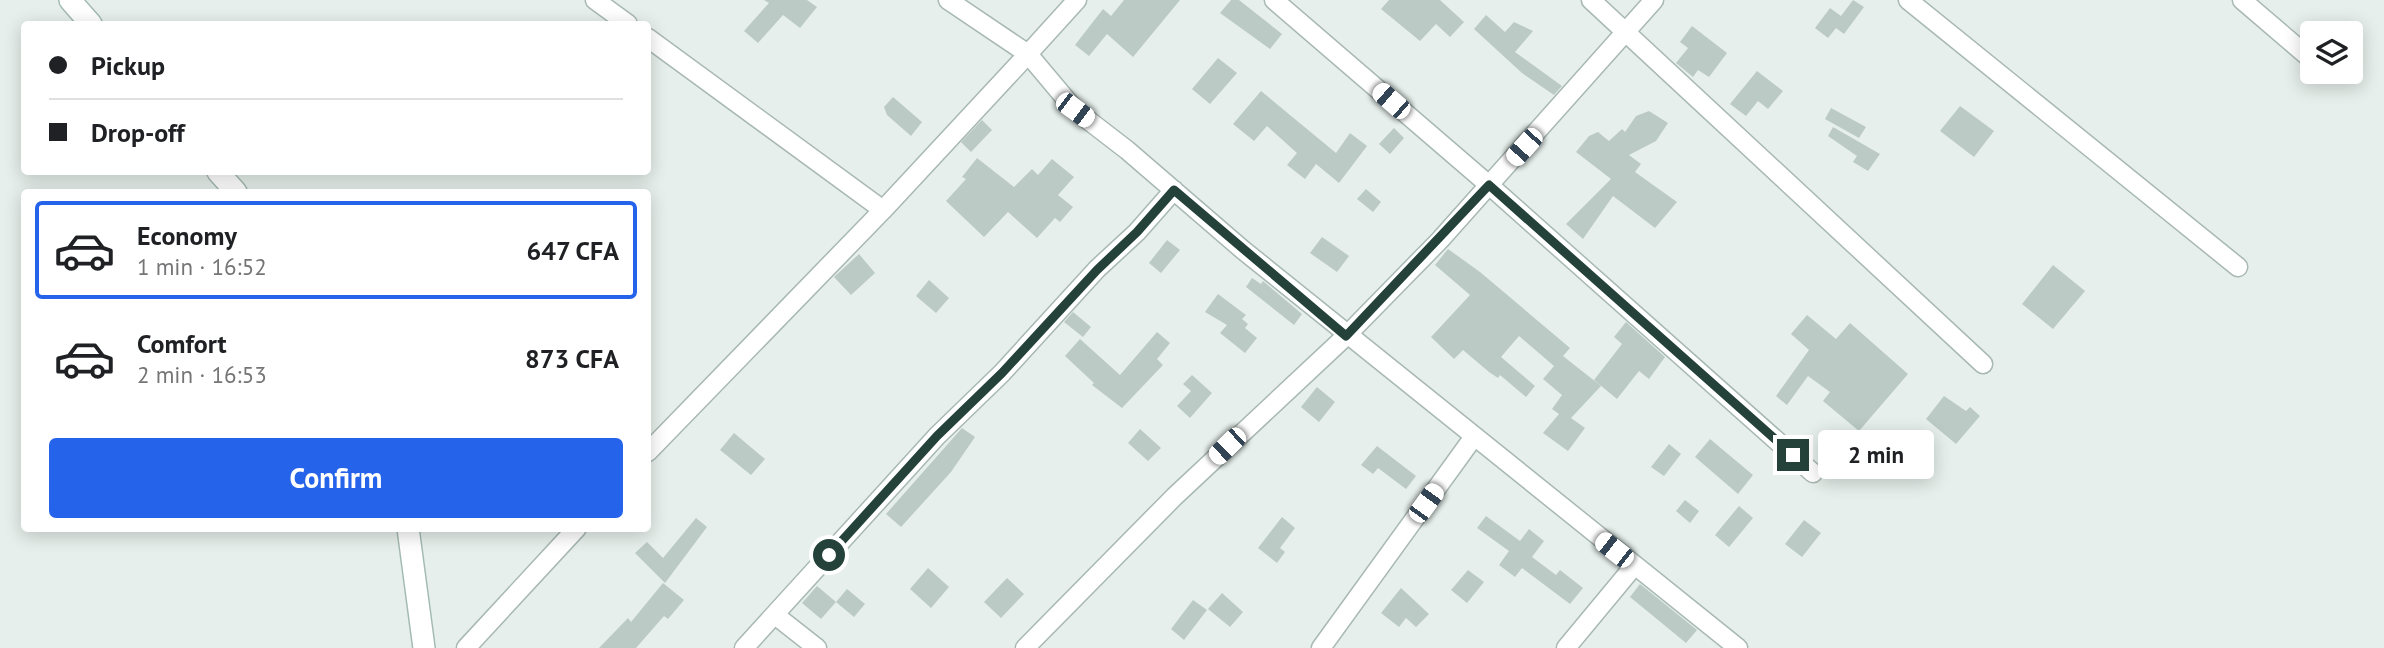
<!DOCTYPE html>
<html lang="en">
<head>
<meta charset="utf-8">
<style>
	:root { --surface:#fff; --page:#f6f6f6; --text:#202124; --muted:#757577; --line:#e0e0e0; --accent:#2563eb }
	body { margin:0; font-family:"PT Sans",sans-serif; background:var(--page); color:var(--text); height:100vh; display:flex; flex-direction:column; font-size:26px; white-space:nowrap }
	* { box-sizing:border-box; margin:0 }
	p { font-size:23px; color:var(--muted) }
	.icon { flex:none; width:38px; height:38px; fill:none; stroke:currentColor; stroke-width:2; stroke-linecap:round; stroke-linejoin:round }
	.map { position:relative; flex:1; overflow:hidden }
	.sheet { position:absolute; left:21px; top:189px; width:630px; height:343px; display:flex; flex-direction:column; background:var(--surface); border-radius:7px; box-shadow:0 4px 18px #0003 }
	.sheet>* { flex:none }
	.top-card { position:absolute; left:21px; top:21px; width:630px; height:154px; border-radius:7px; box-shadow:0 4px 18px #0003; display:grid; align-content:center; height:154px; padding:0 28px; background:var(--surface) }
	.buttons { position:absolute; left:2300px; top:21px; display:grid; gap:14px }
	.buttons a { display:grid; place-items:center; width:63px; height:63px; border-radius:7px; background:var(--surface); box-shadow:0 4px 18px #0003; font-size:35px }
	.end { position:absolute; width:32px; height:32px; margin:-16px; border:9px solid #24423a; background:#fff; box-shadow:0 0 0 4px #fff }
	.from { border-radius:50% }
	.bubble { position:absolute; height:49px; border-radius:7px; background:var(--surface); box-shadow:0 4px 18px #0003; font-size:23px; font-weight:600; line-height:49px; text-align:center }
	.car { position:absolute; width:21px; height:42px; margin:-21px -10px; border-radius:9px; box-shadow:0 0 5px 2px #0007; background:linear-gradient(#fff 24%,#345 0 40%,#fff 0 76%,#345 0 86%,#fff 0) }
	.top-card b { display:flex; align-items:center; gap:24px; height:66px; font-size:26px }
	.top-card b+b { border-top:2px solid var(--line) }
	.top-card i { width:18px; height:18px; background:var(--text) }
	ul { padding:12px 0 0; list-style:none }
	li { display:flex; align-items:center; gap:21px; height:98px; margin:0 14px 10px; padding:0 14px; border:4px solid transparent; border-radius:7px }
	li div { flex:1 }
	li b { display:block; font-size:26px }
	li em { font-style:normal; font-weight:600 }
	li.current { border-color:var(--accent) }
	li>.icon { width:63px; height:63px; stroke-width:1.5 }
	.action { display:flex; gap:14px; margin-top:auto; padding:14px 28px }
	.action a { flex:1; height:80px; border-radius:7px; background:var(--accent); color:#fff; font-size:28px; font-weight:600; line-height:80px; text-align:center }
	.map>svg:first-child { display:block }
	.building { fill:#bbcac4 }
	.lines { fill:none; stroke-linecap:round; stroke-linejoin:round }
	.street-casing { stroke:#a8b8b2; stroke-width:21 }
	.secondary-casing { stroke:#a4bbb3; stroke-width:24 }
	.street { stroke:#fff; stroke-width:18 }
	.secondary { stroke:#fff; stroke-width:21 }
	.route { stroke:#24423a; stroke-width:9 }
</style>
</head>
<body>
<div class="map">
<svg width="2384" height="648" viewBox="0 0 2384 648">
	<rect width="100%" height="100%" fill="#e6efeb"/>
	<path class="building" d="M 764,0 L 807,0 L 817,7 L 800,28 L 783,15 L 758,43 L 744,31 L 769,3 Z
		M 1124,0 L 1180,0 L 1133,57 L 1107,34 L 1089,56 L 1075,45 L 1103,9 L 1111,16 Z
		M 1231,0 L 1239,0 L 1282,34 L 1270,49 L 1220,13 Z
		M 1389,0 L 1440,0 L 1464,22 L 1450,37 L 1436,24 L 1420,41 L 1381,9 Z
		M 1853,0 L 1864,7 L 1844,34 L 1836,28 L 1828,38 L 1815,28 L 1830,8 L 1841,16 Z
		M 1486,15 L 1505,32 L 1514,22 L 1533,31 L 1515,52 L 1562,86 L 1554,95 L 1522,73 L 1474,29 Z
		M 1692,26 L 1727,53 L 1709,77 L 1698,70 L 1693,77 L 1676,63 L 1688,48 L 1680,42 Z
		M 1218,58 L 1237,73 L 1210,104 L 1192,89 Z
		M 1757,71 L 1783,91 L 1768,109 L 1758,101 L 1746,116 L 1730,104 Z
		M 1261,91 L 1336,153 L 1350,133 L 1367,146 L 1339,183 L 1316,164 L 1305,179 L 1287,165 L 1297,153 L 1267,126 L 1254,141 L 1233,124 Z
		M 893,97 L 922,122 L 911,136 L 887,115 L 884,107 Z
		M 1960,106 L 1994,131 L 1974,157 L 1940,131 Z
		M 1831,108 L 1866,127 L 1859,138 L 1825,119 Z
		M 1649,111 L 1668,123 L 1656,141 L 1629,155 L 1641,164 L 1635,172 L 1677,202 L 1655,228 L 1613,196 L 1583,239 L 1566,224 L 1611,179 L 1576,152 L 1589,136 L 1598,132 L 1609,141 L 1622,129 L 1625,132 L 1636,116 Z
		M 982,120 L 992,130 L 971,152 L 961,142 Z
		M 1833,127 L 1880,154 L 1868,171 L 1853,162 L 1857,156 L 1828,136 Z
		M 1394,128 L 1404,138 L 1390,154 L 1379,144 Z
		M 977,158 L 1014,187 L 1032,169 L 1038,175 L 1052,159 L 1074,177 L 1058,195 L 1073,207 L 1060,222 L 1055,218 L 1037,238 L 1008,212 L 984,237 L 946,201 L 966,179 L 962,177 Z
		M 1366,189 L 1381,202 L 1373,212 L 1357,199 Z
		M 1322,237 L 1349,256 L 1337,272 L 1310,253 Z
		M 1167,240 L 1180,250 L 1161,273 L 1149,263 Z
		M 1448,249 L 1480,272 L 1570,348 L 1563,356 L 1601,386 L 1571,418 L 1585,428 L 1568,451 L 1543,433 L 1559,414 L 1552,409 L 1562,395 L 1543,379 L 1554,366 L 1519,336 L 1501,357 L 1535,386 L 1526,397 L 1500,375 L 1498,378 L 1489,372 L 1463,350 L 1454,359 L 1431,337 L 1470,295 L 1435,265 Z
		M 859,254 L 875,273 L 851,295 L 834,277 Z
		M 2053,265 L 2085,291 L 2053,329 L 2022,304 Z
		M 1252,278 L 1261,284 L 1263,281 L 1302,314 L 1294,325 L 1246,287 Z
		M 929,280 L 949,298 L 936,313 L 916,296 Z
		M 1218,294 L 1246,315 L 1242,319 L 1248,324 L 1245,328 L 1257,338 L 1245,353 L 1220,333 L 1227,325 L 1205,312 Z
		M 1073,312 L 1091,327 L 1083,337 L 1064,322 Z
		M 1807,315 L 1836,339 L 1850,323 L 1908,374 L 1859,431 L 1823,401 L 1830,392 L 1808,376 L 1787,405 L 1776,396 L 1809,350 L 1791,334 Z
		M 1626,322 L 1665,357 L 1649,379 L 1639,371 L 1617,399 L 1594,380 L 1622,344 L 1614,337 Z
		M 1157,332 L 1170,343 L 1157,359 L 1163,365 L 1122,408 L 1092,385 L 1094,383 L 1065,356 L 1080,339 L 1120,375 Z
		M 1192,375 L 1212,393 L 1190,418 L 1177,406 L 1191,391 L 1183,384 Z
		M 1317,387 L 1335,402 L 1319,422 L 1301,407 Z
		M 1944,396 L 1966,411 L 1970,407 L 1980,416 L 1956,444 L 1926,419 Z
		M 962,428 L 975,437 L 951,472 L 901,527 L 886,514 Z
		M 1140,429 L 1161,448 L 1148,461 L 1128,443 Z
		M 734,433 L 765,459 L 751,475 L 720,450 Z
		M 1710,439 L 1753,475 L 1738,494 L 1695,457 Z
		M 1669,444 L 1681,454 L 1664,476 L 1651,467 Z
		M 1377,446 L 1416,476 L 1406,489 L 1378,468 L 1373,474 L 1361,465 Z
		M 1685,500 L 1699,511 L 1690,523 L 1676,511 Z
		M 1739,506 L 1753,518 L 1729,547 L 1715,535 Z
		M 1486,516 L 1520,541 L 1529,529 L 1544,541 L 1532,557 L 1556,575 L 1560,570 L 1583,588 L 1570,604 L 1522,568 L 1515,577 L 1499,565 L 1509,551 L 1477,528 Z
		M 1282,517 L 1295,528 L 1280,548 L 1285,552 L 1277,563 L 1258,548 Z
		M 696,518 L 707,527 L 665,583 L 635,553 L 647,542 L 663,558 Z
		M 1804,520 L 1821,533 L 1802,557 L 1785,544 Z
		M 928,568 L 949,587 L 931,608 L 910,589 Z
		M 1468,570 L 1484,582 L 1467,603 L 1451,590 Z
		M 1007,578 L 1024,594 L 1001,618 L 984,602 Z
		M 663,583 L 684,600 L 668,619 L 664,616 L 636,648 L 599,648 L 628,618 L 631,622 Z
		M 1640,584 L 1697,630 L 1686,643 L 1630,597 Z
		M 817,586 L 836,602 L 821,619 L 802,603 Z
		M 1401,588 L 1429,614 L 1416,627 L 1406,618 L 1399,627 L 1381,613 Z
		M 847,589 L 865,604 L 854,617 L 836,602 Z
		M 1222,593 L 1243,612 L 1230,627 L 1208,609 Z
		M 1193,600 L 1207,610 L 1184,640 L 1171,629 Z"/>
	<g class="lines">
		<g class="street-casing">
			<path id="street" d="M 595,0 L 628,24
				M 948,0 L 1028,54 L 1077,0
				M 1274,0 L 1489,185 L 1813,473
				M 1591,0 L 1983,364
				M 1908,0 L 2238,267
				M 2242,0 L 2312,60
				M 648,38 L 883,210 L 1028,54 L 1075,110 L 1127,150 L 1243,250 L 1738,648
				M 648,452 L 883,210
				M 775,615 L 817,648
				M 466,648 L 577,528
				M 744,648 L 937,436 L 1002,373 L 1097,269 L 1137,232 L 1174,190
				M 1025,648 L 1174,497 L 1346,336 L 1440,240 L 1654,0
				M 1321,648 L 1473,438
				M 1566,648 L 1634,566"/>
		</g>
		<g class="secondary-casing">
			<path id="secondary" d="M 70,0 L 91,24
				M 218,172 L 236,192
				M 408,528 L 424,648"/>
		</g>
		<use href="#street" class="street"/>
		<use href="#secondary" class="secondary"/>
	</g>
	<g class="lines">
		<path class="route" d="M 829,555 L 937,436 L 1002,373 L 1097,270 L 1137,232 L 1174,190 L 1346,336 L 1489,185 L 1793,455"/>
	</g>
</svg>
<div class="buttons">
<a><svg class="icon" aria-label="layers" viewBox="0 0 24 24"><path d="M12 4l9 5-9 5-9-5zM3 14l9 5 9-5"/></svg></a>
</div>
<i class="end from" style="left:829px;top:555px"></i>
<i class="end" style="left:1793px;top:455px"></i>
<div class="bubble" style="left:1818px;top:430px;width:116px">2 min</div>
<i class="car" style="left:1391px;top:101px;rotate:311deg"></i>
<i class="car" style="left:1075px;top:110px;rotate:127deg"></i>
<i class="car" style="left:1524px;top:147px;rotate:222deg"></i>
<i class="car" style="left:1227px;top:446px;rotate:226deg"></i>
<i class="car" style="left:1426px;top:503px;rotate:36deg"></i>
<i class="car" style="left:1614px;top:550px;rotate:308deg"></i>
<div class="top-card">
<b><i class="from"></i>Pickup</b>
<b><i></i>Drop-off</b>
</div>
<section class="sheet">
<ul>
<li class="current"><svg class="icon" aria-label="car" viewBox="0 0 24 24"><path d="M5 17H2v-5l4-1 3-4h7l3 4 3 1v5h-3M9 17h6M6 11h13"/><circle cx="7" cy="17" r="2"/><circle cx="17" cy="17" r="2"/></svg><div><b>Economy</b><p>1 min · 16:52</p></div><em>647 CFA</em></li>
<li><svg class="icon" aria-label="car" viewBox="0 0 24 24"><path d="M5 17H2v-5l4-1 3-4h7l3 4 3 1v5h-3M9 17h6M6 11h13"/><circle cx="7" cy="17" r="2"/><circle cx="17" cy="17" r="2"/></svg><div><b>Comfort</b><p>2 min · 16:53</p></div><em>873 CFA</em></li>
</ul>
<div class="action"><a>Confirm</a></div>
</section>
</div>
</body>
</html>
